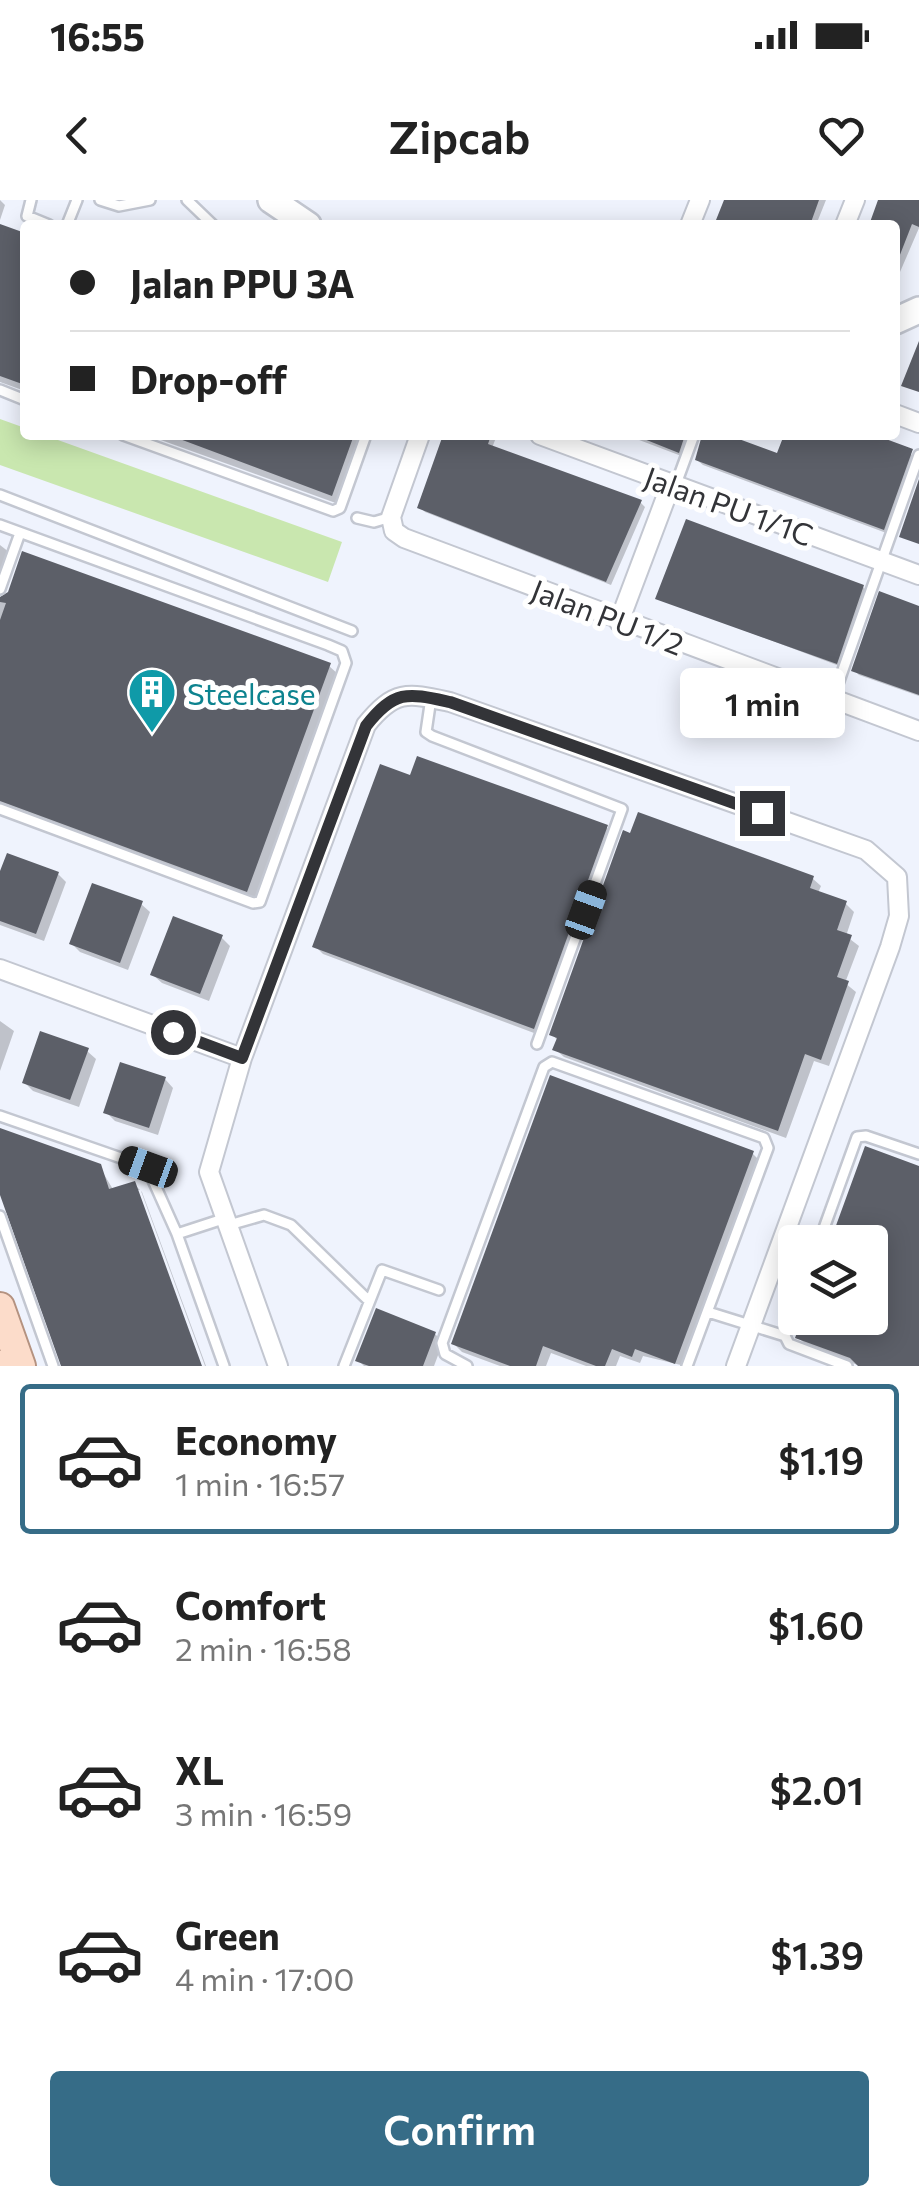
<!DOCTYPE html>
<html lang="en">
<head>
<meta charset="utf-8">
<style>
	:root { --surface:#fff; --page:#f6f6f6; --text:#222; --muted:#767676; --line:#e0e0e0; --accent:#366c87 }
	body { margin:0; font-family:Commissioner,sans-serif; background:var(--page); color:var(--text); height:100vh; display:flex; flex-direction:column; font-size:38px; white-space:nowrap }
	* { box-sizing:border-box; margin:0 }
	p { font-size:32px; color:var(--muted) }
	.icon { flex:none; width:55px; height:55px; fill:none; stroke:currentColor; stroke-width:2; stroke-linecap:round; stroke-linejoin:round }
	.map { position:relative; height:1166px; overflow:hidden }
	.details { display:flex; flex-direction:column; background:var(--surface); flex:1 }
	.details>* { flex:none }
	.hud { position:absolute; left:20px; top:20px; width:880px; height:220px; border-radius:10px; box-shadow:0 5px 25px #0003; display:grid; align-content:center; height:220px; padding:0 50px; background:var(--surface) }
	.buttons { position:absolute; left:778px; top:1025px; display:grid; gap:20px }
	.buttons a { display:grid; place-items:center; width:110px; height:110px; border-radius:10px; background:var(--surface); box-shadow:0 5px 25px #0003; font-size:50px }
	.end { position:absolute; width:45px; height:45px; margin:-22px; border:12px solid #333438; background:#fff; box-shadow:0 0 0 5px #fff }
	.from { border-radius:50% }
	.bubble { position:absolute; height:70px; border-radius:10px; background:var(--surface); box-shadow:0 5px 25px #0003; font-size:32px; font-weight:600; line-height:70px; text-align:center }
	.car { position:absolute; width:30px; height:60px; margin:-30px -15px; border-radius:12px; box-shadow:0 0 8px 2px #0007; background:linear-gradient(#222 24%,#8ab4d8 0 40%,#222 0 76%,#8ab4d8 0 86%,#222 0) }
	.hud b { display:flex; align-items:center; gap:35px; height:95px; font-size:38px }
	.hud b+b { border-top:2px solid var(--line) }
	.hud i { width:25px; height:25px; background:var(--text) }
	ul { padding:18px 0 0; list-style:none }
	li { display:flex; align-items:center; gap:30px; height:150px; margin:0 20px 15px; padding:0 30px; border:5px solid transparent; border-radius:10px }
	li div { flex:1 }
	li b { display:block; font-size:38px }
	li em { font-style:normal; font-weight:600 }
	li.active { border-color:var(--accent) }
	li>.icon { width:90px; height:90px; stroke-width:1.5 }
	.cta { display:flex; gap:20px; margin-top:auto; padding:20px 50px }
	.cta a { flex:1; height:115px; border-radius:10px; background:var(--accent); color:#fff; font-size:40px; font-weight:600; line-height:115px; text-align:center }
	.status { display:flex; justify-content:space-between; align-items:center; height:70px; padding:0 50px; background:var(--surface); direction:ltr }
	.status svg { height:28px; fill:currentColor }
	header { display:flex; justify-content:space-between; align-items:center; height:130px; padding:0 50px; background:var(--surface); font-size:45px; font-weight:600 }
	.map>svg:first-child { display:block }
	.green { fill:#c9e7af }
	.shadow { fill:#0003 }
	.building { fill:#5c5f68 }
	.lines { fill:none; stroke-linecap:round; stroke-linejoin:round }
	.lane-casing { stroke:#c3c7d1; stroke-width:14 }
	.street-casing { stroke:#c3c7d1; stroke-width:22 }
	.secondary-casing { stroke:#c3c7d1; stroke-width:30 }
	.primary-casing { stroke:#b49280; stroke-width:32 }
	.lane { stroke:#fff; stroke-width:9 }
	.street { stroke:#fff; stroke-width:18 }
	.secondary { stroke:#fff; stroke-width:25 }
	.primary { stroke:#fcdcca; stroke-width:28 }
	.route { stroke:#333438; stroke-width:12 }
	.labels { text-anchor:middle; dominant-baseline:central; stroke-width:10; stroke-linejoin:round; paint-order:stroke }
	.street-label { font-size:30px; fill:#333438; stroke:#fff }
	.culture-label { font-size:30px; fill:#0d838f; stroke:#fff; text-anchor:start }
</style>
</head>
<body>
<div class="status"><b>16:55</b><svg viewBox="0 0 49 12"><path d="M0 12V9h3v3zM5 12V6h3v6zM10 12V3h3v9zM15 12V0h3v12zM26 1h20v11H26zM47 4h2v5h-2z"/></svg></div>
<header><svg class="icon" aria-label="back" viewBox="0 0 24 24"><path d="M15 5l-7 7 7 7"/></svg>Zipcab<svg class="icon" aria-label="heart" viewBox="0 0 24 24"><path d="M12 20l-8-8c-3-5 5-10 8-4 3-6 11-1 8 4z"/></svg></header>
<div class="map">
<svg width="919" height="1166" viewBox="0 0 919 1166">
	<rect width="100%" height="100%" fill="#eff3fd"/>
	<path class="green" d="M 0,219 L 25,228 L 25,235 L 44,235 L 342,342 L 328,382 L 0,265 Z"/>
	<path class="shadow" d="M 0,0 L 5,5 L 0,20 Z
		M 726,0 L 826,0 L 816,25 L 717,25 Z
		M 881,0 L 919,0 L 919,28 L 900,72 L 895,70 L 895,25 L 871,25 Z
		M 0,26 L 25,35 L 25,191 L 0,182 Z
		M 147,235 L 370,235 L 344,306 Z
		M 446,235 L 497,235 L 492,248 L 640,302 L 645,307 L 611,385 L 425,312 L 420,307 Z
		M 626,235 L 692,235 L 684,257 Z
		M 704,235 L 720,235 L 779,256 L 787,235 L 868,235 L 917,257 L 889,334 L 703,265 L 697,260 Z
		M 0,345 L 14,356 L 0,395 Z
		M 863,387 L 868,392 L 842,467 L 658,398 Z
		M 0,398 L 329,466 L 338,474 L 255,699 L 0,606 Z
		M 919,408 L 919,496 L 859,475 L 854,470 Z
		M 411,578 L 606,627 L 615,635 L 542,836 L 323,754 L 315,746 Z
		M 58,674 L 66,682 L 44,741 L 0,725 L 0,679 Z
		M 812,678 L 821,686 L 818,693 L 846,704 L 854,712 L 846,736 L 859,746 L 845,783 L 856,792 L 829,866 L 814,861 L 786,938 L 564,857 L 555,849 L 558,841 L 552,834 Z
		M 141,704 L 150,712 L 128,770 L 80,752 L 72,744 Z
		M 221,737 L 230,746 L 209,801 L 162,783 L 153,775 Z
		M 0,821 L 14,831 L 0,871 Z
		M 87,851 L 96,859 L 79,907 L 33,891 L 25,883 Z
		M 165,879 L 173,888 L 158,935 L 115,921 L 106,912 Z
		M 0,931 L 99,966 L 114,991 L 134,984 L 140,990 L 135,990 L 200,1166 L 63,1166 L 0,989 Z
		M 867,949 L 919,968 L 919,1166 L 860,1166 L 806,1145 L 798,1137 L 805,1118 L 870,1118 L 870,1042 L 833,1042 Z
		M 752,953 L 760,961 L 685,1166 L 643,1156 L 640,1163 L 620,1156 L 616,1166 L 586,1166 L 551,1153 L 546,1166 L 500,1166 L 462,1152 L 454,1144 Z
		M 141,991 L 142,992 L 206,1166 L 205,1166 Z
		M 435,1134 L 443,1142 L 434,1166 L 364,1166 L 358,1160 Z"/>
	<path class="building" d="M 724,0 L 819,0 L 810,25 L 714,25 Z
		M 878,0 L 919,0 L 919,27 L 912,24 L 896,65 L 895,25 L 869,25 Z
		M 0,24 L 25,33 L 25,185 L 0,176 Z
		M 919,141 L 919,192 L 901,186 Z
		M 169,235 L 354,235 L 332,296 Z
		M 443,235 L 491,235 L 488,244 L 642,300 L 606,382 L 417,308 Z
		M 634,235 L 685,235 L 679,253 Z
		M 702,235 L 728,235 L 777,253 L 784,235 L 875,235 L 913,249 L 884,330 L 695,260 Z
		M 919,279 L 919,344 L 899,337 Z
		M 686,319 L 864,385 L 837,464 L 655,399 Z
		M 22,351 L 331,463 L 247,692 L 0,601 L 0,420 L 6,403 L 0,402 L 0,397 L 8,392 Z
		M 879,391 L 919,406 L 919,495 L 851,471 Z
		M 417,556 L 608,625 L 534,829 L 312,747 L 380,564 L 410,575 Z
		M 638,612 L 814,676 L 810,688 L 847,701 L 837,730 L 852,735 L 837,777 L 849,781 L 821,860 L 805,854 L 778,931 L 552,850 L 557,838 L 549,835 L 623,630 L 630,633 Z
		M 7,653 L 59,672 L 36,734 L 0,721 L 0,671 Z
		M 92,683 L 143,701 L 120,763 L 69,744 Z
		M 173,716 L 223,735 L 200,794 L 150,775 Z
		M 40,831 L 89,848 L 70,900 L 22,883 Z
		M 120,862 L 166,877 L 149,928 L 103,913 Z
		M 550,875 L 754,951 L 675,1164 L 635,1149 L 632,1157 L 612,1149 L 605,1166 L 596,1166 L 543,1146 L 536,1166 L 510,1166 L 451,1144 Z
		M 0,928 L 101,964 L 109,989 L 135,981 L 202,1166 L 61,1166 L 0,995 Z
		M 865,946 L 919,966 L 919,1166 L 858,1166 L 850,1158 L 795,1138 L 802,1118 L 870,1118 L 870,1042 L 830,1042 Z
		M 376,1108 L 436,1132 L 423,1166 L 369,1166 L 355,1161 Z"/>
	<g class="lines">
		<g class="lane-casing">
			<path id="lane" d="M 31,0 L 27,16 L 49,25
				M 100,0 L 119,6 L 150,0
				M 187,0 L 213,25
				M 67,25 L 77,0
				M 0,190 L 25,200
				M 123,235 L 333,311 L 340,308 L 366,235
				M 676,284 L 694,235
				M 0,295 L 352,431
				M 357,318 L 374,322 L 391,317
				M 0,325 L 328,445 L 342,451 L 346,463 L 260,702 L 253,703 L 0,609
				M 0,389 L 20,333
				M 431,498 L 426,532 L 432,536 L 622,609 L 537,844
				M 833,498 L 919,255
				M 0,916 L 147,967 L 177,1034
				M 0,1016 L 53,1166
				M 223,1019 L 177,1034 L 224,1166
				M 229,1025 L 264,1015 L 291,1025 L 367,1099
				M 819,1042 L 857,937 L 866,936 L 919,954
				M 708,1112 L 785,1136 L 789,1144 L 847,1166
				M 785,1136 L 795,1110
				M 344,1166 L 382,1070 L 439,1090
				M 467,1166 L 445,1154 L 442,1143 L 544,867 L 552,862 L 764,938 L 768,948 L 687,1166"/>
		</g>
		<g class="street-casing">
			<path id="street" d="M 690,25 L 700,0
				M 845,25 L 855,0
				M 895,214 L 919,223
				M 420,235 L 391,317 L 394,331 L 404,338 L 919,531
				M 540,235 L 919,375
				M 619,422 L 671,284
				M 0,769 L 242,858
				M 278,1166 L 209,972 L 242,858 L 366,525 C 395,489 408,493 450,502 L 866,650 L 897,677 L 899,716 L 890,747 L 736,1166"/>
		</g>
		<g class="secondary-casing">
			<path id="secondary" d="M 271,0 L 308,25
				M 895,121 L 919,110"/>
		</g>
		<g class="primary-casing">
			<path id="primary" d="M 0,1107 L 21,1166
				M 0,1165 L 0,1166"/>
		</g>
		<use href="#lane" class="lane"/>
		<use href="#street" class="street"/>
		<use href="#secondary" class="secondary"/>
		<use href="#primary" class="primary"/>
	</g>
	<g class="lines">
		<path class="route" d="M 173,832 L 242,858 L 366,526 C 395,489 408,493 450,502 L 762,613"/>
	</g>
	<defs>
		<g id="building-pin" transform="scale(2.5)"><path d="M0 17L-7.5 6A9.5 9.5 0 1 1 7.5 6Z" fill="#0f9aa8" stroke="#fff"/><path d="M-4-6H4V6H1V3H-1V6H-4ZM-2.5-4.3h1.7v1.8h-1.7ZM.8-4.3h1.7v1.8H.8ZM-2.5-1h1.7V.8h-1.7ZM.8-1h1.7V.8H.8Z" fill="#fff"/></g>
	</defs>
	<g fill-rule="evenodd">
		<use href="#building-pin" x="152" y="492"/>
	</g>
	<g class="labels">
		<g class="street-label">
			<text transform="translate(729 305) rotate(20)">Jalan PU 1/1C</text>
			<text transform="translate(608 416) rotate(21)">Jalan PU 1/2</text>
		</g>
		<g class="culture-label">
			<text x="187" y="492">Steelcase</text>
		</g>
	</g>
</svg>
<div class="buttons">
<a><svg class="icon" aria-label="layers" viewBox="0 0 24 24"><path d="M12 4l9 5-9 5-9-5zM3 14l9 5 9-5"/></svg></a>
</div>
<i class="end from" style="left:173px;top:832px"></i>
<i class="end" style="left:762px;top:613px"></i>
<div class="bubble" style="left:680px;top:468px;width:165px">1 min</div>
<i class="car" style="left:586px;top:710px;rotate:20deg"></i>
<i class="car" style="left:148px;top:967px;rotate:290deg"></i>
<div class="hud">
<b><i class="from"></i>Jalan PPU 3A</b>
<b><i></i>Drop-off</b>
</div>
</div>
<section class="details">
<ul>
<li class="active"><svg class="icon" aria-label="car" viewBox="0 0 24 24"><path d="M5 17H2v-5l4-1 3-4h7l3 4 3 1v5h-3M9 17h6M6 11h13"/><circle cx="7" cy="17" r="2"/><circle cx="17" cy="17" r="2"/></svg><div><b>Economy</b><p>1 min · 16:57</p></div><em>$1.19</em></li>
<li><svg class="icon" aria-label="car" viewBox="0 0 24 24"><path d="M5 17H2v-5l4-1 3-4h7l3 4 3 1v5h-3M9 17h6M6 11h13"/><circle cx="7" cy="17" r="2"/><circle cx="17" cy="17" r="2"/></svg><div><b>Comfort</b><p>2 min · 16:58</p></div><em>$1.60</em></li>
<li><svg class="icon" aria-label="car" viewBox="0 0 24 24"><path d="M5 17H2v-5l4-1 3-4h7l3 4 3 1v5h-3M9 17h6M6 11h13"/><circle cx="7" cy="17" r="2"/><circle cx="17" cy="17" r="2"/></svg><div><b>XL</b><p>3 min · 16:59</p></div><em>$2.01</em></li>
<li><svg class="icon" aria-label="car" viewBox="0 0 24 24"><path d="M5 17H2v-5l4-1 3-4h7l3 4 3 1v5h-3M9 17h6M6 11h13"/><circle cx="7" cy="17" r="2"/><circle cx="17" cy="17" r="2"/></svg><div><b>Green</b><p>4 min · 17:00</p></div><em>$1.39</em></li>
</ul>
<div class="cta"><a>Confirm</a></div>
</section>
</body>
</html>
